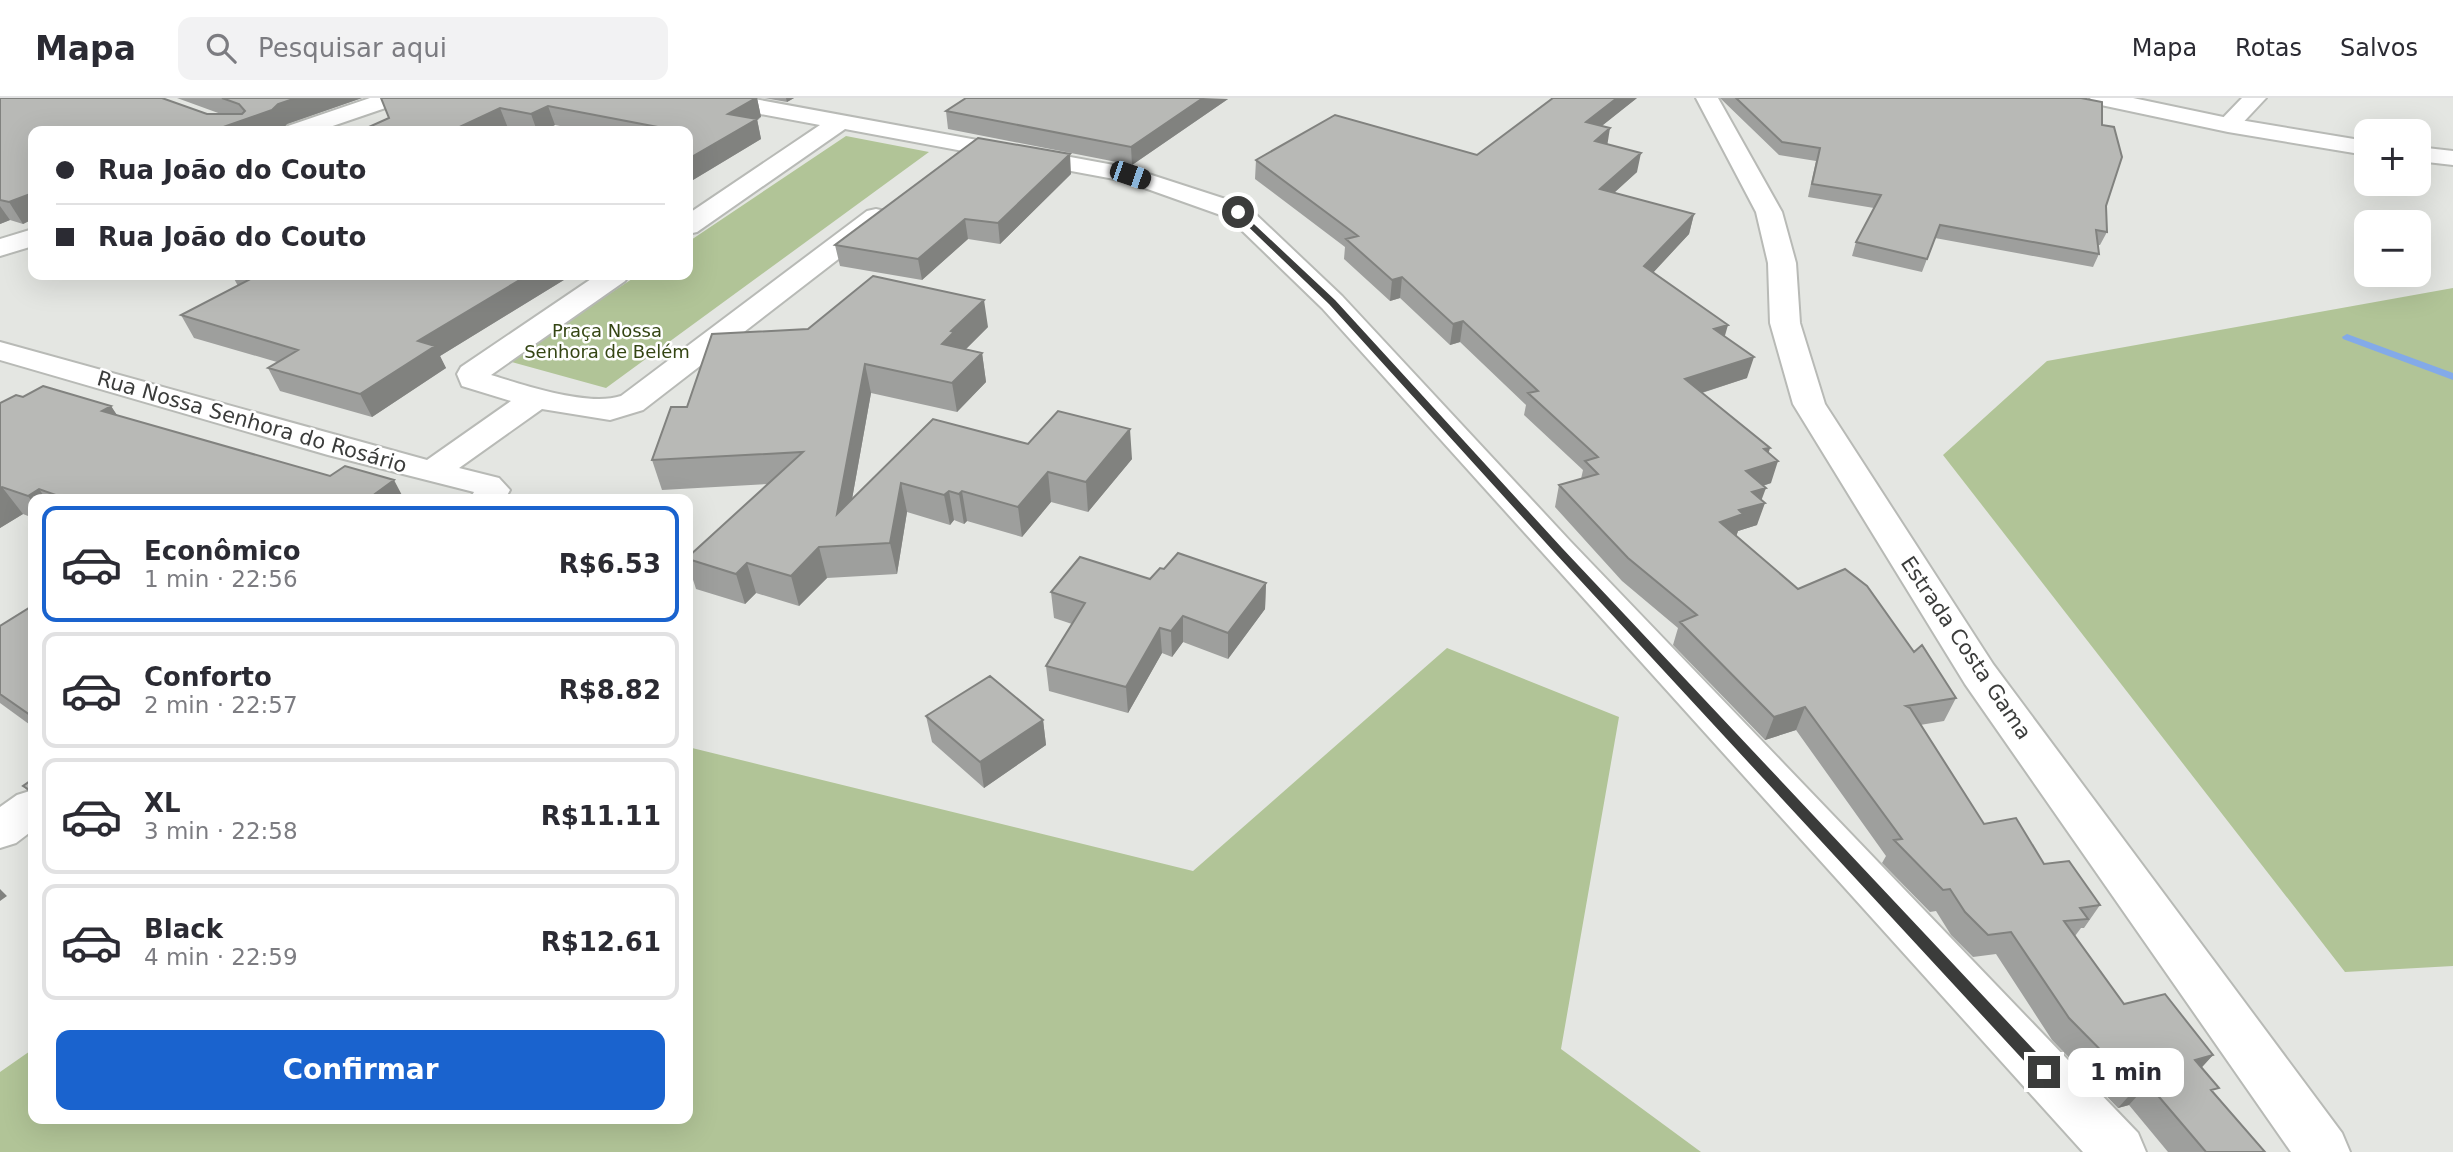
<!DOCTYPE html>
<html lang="pt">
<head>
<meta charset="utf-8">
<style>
	:root { --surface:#fff; --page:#f2f2f3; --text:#2b2b33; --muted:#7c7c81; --line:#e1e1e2; --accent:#1a63ce }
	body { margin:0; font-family:"DejaVu Sans",sans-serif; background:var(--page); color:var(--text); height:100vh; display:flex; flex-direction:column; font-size:26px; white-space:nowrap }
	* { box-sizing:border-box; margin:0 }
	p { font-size:23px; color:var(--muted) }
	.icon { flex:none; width:38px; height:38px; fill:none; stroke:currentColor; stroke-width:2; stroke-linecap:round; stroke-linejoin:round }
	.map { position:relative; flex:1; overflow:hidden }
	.details { position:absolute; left:28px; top:396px; width:665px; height:630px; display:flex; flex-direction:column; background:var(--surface); border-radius:14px; box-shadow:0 7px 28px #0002 }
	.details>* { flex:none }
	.hud { position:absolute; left:28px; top:28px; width:665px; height:154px; border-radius:14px; box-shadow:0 7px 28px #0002; display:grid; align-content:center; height:154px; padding:0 28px; background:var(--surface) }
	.tools { position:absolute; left:2354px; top:21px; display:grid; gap:14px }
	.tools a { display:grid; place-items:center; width:77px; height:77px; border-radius:14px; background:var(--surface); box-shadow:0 7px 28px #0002; font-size:35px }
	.end { position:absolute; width:32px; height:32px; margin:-16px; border:9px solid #3b3c3b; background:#fff; box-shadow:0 0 0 4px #fff }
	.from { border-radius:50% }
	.bubble { position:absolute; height:49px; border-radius:14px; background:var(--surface); box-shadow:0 7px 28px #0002; font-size:23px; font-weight:800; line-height:49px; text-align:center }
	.car { position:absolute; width:21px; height:42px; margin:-21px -10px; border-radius:9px; box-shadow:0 0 5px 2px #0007; background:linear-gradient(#222 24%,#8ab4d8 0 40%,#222 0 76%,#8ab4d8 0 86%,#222 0) }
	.hud b { display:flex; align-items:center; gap:24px; height:66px; font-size:26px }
	.hud b+b { border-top:2px solid var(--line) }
	.hud i { width:18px; height:18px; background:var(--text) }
	ul { padding:12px 0 0; list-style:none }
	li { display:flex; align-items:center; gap:21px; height:116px; margin:0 14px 10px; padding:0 14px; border:4px solid var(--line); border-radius:14px }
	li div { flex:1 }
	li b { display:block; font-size:26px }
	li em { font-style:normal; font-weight:800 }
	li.selected { border-color:var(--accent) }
	li>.icon { width:63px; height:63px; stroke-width:1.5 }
	.cta { display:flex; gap:14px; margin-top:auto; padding:14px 28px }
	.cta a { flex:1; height:80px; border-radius:14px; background:var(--accent); color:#fff; font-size:28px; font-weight:800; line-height:80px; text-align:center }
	header { display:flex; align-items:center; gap:42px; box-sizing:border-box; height:98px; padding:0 35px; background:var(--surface); border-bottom:2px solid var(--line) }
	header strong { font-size:33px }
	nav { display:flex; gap:38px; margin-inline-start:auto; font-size:24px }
	.search { width:490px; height:63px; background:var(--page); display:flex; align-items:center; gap:18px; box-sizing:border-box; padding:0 24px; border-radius:14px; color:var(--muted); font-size:26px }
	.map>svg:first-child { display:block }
	.green { fill:#b1c497 }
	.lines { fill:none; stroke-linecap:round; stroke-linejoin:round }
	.stream { fill:#83aae8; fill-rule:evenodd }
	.minor-casing { stroke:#b8bab6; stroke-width:4 }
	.secondary-casing { stroke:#b8bab6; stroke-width:4 }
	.minor { fill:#fff; fill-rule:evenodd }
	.secondary { fill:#fff; fill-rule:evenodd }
	.wall { fill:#9e9f9d }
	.shaded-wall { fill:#81827f }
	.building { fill:#b8b9b6; stroke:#81827f; stroke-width:2 }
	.route { fill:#3b3c3b }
	.labels { text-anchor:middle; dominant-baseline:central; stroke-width:5; stroke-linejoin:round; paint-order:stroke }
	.far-park-label { font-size:18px; fill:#344513; stroke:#fff }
	.street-label { font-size:21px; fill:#3b3c3b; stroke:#fff }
</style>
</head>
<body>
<header>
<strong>Mapa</strong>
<div class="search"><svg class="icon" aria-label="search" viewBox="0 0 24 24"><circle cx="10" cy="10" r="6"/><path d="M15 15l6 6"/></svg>Pesquisar aqui</div>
<nav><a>Mapa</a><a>Rotas</a><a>Salvos</a></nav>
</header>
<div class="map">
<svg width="2453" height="1054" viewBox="0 0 2453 1054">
	<rect width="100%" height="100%" fill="#e4e6e2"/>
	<path class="green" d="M 846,38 L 929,54 L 606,290 L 508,263 L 638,177 L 688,177 L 688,144 Z
		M 2453,190 L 2453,868 L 2345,874 L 1943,357 L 2047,263 Z
		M 1447,550 L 1619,619 L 1561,951 L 1701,1054 L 0,1054 L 0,974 L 33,951 L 33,1020 L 688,1020 L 688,649 L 1193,773 Z"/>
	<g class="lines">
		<path class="stream" d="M 2347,236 L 2453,275 L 2453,282 L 2343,241 L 2342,239 Z"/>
		<g class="minor-casing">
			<path id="minor" d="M 701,0 L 749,0 L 1130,70 L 1247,108 L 1342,198 L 1571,444 L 2138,1035 L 2146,1054 L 2083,1054 L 1322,210 L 1229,120 L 1125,83 L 845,31 L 697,134 L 688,136 L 688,116 L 820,27 L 712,7 L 704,5 Z
				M 2242,0 L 2266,0 L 2236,32 L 2220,32 L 2216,27 Z
				M 876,111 L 885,113 L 889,119 L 885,125 L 643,312 L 610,322 L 542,311 L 459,370 L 499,380 L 510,392 L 505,401 L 470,401 L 474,394 L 328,357 L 0,262 L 0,244 L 427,362 L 511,303 L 462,288 L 457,276 L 461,269 L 597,177 L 629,177 L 625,183 L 491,277 C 524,287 588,309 621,298 L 867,113 Z
				M 33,692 L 33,732 L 16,745 L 0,750 L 0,709 L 17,697 Z"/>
		</g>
		<g class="secondary-casing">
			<path id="secondary" d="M 370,0 L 403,0 L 400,5 L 318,33 L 284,33 L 288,28 Z
				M 1696,0 L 1718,0 L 1782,114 L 1796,165 L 1800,225 L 1825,306 L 1993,566 L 2342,1035 L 2350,1054 L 2291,1054 L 1965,586 L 1793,306 L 1770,225 L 1768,165 L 1756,114 Z
				M 2090,0 L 2133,0 L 2228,20 L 2366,43 L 2366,57 L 2228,34 L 2101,7 L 2093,5 Z
				M 2418,49 L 2453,53 L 2453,67 L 2418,63 Z
				M 33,131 L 33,148 L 0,158 L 0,141 Z"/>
		</g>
		<use href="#minor" class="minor"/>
		<use href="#secondary" class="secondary"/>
	</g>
	<path class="wall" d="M 0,0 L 207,16 L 221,16 L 177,0 L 362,0 L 287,26 L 282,32 L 33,33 L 33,121 L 23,126 L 10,122 L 0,126 Z
		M 381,0 L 757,0 L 761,19 L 757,21 L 761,41 L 688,85 L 688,33 L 585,33 L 555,27 L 543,33 L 525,33 L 508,30 L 500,33 L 360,33 L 389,20 Z
		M 764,0 L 794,0 L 787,4 Z
		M 1637,0 L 1601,28 L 1607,46 L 1637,74 L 1614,95 L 1694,116 L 1689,136 L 1653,174 L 1725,239 L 1747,280 L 1702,295 L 1769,355 L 1771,385 L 1763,388 L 1757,427 L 1738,433 L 1736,438 L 1798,491 L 1914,554 L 1956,600 L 1944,623 L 1920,627 L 1984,726 L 2044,766 L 2100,807 L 2084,830 L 2081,830 L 2075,838 L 2124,906 L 2213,957 L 2201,970 L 2213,995 L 2265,1054 L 2168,1054 L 2129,1007 L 2118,1010 L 2052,942 L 1996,856 L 1973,859 L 1951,837 L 1936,813 L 1930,814 L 1882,765 L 1886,758 L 1796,632 L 1765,642 L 1673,547 L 1678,530 L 1622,483 L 1555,409 L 1559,387 L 1581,381 L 1583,372 L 1524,317 L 1526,307 L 1460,244 L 1450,247 L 1400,200 L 1390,203 L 1344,161 L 1345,149 L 1255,81 L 1256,62 L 1477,57 Z
		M 1720,0 L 2081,0 L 2102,27 L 2107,134 L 2100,147 L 2098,147 L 2099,156 L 2093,169 L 1935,140 L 1922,174 L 1852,158 L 1856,144 L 1874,110 L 1808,99 L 1816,63 L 1779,57 Z
		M 1228,1 L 1132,67 L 948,31 L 946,13 Z
		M 1071,76 L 1000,146 L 968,141 L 922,182 L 840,168 L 835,147 Z
		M 232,177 L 572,177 L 440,258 L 446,270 L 372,319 L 280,293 L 268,270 L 277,264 L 194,240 L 181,217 L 238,188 Z
		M 988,229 L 966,251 L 982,255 L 986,284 L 957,314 L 871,295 L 852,401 L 933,321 L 1028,346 L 1132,361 L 1088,414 L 1051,404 L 1022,439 L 967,423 L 964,426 L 954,422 L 950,427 L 907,414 L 897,476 L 827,480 L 799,508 L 756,495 L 745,506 L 696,491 L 688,466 L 688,459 L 768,386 L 662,392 L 652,362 L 687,309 Z
		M 23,299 L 111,308 L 117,318 L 404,401 L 33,401 L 33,420 L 23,416 L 0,430 L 0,305 Z
		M 1164,471 L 1266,485 L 1265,511 L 1228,561 L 1183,544 L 1172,559 L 1162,555 L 1128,615 L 1049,593 L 1046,568 L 1072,526 L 1054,520 L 1051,494 L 1150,481 Z
		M 33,512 L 33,629 L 0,605 L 0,528 Z
		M 926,618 L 1043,622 L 1046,647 L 984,690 L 932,644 Z
		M 33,681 L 33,699 L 23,688 Z"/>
	<path class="shaded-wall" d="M 296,0 L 362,0 L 287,26 L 282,32 L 278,33 L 212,33 L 278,6 Z
		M 756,0 L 757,0 L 761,19 L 757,21 L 761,41 L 688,85 L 688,61 L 728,16 Z
		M 786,0 L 794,0 L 787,4 Z
		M 1203,0 L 1228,1 L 1132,67 L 1131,49 Z
		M 1617,0 L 1637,0 L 1583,43 L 1586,24 Z
		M 548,8 L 555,27 L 543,33 L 537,33 L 531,16 Z
		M 500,10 L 508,30 L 500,33 L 451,33 Z
		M 1610,30 L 1607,49 L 1595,43 Z
		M 1641,55 L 1637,74 L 1596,111 L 1600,91 Z
		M 1070,56 L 1071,76 L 1000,146 L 998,125 Z
		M 33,95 L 33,121 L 23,126 L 9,104 Z
		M 0,108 L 10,122 L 0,126 Z
		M 1694,116 L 1689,136 L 1640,189 L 1644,168 Z
		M 965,121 L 968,141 L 922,182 L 918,161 Z
		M 528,177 L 572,177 L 440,258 L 446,270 L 372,319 L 360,296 L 418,243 Z
		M 1402,179 L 1400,200 L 1390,203 L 1392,182 Z
		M 984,202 L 988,229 L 958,259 L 942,246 L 951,233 Z
		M 1463,223 L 1460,244 L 1450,247 L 1453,226 Z
		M 1728,227 L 1722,248 L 1714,231 Z
		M 982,255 L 986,284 L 957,314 L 952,285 Z
		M 1754,259 L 1747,280 L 1679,302 L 1685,281 Z
		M 865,266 L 871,295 L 844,446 L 837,416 Z
		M 111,308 L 129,335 L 102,313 Z
		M 1130,331 L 1132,361 L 1088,414 L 1086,384 Z
		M 1770,350 L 1765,367 L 1778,363 L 1771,385 L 1739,395 L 1746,373 L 1764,351 Z
		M 1048,374 L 1051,404 L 1022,439 L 1018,409 Z
		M 394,382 L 404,401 L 368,401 Z
		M 901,385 L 907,414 L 897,476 L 890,445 Z
		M 2,389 L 23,416 L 0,430 L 0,390 Z
		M 1766,390 L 1760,406 L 1765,405 L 1757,427 L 1738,433 L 1736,439 L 1720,424 L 1752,394 Z
		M 39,391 L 46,401 L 33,401 L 33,405 L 28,398 Z
		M 949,393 L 954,422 L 950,427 L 944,397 Z
		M 962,393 L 967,423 L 964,426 L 959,396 Z
		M 819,449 L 827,480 L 799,508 L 791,478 Z
		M 747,465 L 756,495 L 745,506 L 736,476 Z
		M 1266,485 L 1265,511 L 1228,561 L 1228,535 Z
		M 1183,518 L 1183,544 L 1172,559 L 1171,533 Z
		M 1160,530 L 1162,555 L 1128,615 L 1126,589 Z
		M 1805,609 L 1796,632 L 1765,642 L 1774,619 Z
		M 1043,622 L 1046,647 L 984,690 L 980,664 Z
		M 0,791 L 7,798 L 0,803 Z
		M 2213,957 L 2193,979 L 2195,962 Z
		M 2148,986 L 2129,1007 L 2118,1010 L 2137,989 Z"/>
	<path class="building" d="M 0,0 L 162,0 L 207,16 L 242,16 L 245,13 L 239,6 L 222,0 L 296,0 L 278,6 L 272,12 L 212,33 L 33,33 L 33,95 L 9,104 L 0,102 Z
		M 381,0 L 756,0 L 728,16 L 757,21 L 688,61 L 688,33 L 664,33 L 668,31 L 548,8 L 531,16 L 500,10 L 451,33 L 360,33 L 389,20 Z
		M 966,0 L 1203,0 L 1131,49 L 946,13 Z
		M 1553,0 L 1617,0 L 1586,24 L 1610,30 L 1595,43 L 1641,55 L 1600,91 L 1694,116 L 1644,168 L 1728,227 L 1714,231 L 1754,259 L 1685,281 L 1770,350 L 1764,351 L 1778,363 L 1746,373 L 1766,390 L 1752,394 L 1765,405 L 1739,412 L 1743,416 L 1720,424 L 1798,491 L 1845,471 L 1867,488 L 1914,554 L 1922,547 L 1956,600 L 1906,608 L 1910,610 L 1984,726 L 2016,720 L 2044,766 L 2069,763 L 2100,807 L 2080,810 L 2088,821 L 2064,823 L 2124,906 L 2165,896 L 2213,957 L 2195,962 L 2219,990 L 2211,992 L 2265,1054 L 2206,1054 L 2148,986 L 2137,989 L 2069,920 L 2011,834 L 1988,837 L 1965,814 L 1950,791 L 1943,792 L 1894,742 L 1902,741 L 1805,609 L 1774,619 L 1680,524 L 1697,517 L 1628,460 L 1559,387 L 1598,376 L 1585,363 L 1598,359 L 1528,295 L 1538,293 L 1463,223 L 1453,226 L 1402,179 L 1392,182 L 1346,141 L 1358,138 L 1256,62 L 1335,17 L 1477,57 Z
		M 1736,0 L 2081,0 L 2102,4 L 2102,27 L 2114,29 L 2122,59 L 2106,108 L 2107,134 L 2096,132 L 2099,156 L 1940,127 L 1927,161 L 1856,144 L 1881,97 L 1812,86 L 1820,50 L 1782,44 Z
		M 978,40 L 1070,56 L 998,125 L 965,121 L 918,161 L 835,147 Z
		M 258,177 L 528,177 L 418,243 L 435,248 L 360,296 L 268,270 L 298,252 L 181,217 Z
		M 873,178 L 984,202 L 951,233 L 954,234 L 942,246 L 982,255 L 952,285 L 865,266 L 837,416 L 933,321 L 1028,346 L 1058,313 L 1130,331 L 1086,384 L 1048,374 L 1018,409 L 962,393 L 959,396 L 949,393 L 944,397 L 901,385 L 890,445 L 819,449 L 791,478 L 747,465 L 736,476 L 688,461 L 688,459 L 803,354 L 652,362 L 671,309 L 687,309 L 712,236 L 808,231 Z
		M 43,288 L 111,308 L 102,313 L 330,378 L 345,368 L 394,382 L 368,401 L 188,401 L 182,399 L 179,401 L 67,401 L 39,391 L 28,398 L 2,389 L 0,390 L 0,305 L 16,297 L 23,299 Z
		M 1178,455 L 1266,485 L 1228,535 L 1183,518 L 1171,533 L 1160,530 L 1126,589 L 1046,568 L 1085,505 L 1051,494 L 1080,459 L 1150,481 L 1160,470 L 1164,471 Z
		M 29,510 L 33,512 L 33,619 L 0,596 L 0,528 Z
		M 990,578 L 1043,622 L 980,664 L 926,618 Z
		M 33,681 L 33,694 L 23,688 Z"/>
	<path class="route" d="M 1235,113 L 1240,113 L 1335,202 L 1562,450 L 2050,969 L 2052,974 L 2050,979 L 2039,979 L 1555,455 L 1329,206 L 1235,116 Z"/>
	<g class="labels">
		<g class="far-park-label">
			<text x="607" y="232">Praça Nossa<tspan x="607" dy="21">Senhora de Belém</tspan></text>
		</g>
		<g class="street-label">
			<text transform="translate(252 324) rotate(16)">Rua Nossa Senhora do Rosário</text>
			<text transform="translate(1966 550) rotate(56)">Estrada Costa Gama</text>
		</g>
	</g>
</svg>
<div class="tools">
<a>+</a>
<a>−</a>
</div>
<i class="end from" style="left:1238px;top:114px"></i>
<i class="end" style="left:2044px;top:974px"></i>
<div class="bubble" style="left:2068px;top:950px;width:116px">1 min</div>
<i class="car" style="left:1130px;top:77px;rotate:109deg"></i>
<div class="hud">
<b><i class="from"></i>Rua João do Couto</b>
<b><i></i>Rua João do Couto</b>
</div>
<section class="details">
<ul>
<li class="selected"><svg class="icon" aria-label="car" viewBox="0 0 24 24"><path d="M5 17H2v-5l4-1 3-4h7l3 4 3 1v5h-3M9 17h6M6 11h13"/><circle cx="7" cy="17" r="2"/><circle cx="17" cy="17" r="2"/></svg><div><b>Econômico</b><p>1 min · 22:56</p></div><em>R$6.53</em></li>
<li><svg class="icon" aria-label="car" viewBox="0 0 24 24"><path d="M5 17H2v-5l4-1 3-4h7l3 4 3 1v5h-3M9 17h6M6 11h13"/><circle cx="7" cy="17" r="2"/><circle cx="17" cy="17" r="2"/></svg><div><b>Conforto</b><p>2 min · 22:57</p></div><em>R$8.82</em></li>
<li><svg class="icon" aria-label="car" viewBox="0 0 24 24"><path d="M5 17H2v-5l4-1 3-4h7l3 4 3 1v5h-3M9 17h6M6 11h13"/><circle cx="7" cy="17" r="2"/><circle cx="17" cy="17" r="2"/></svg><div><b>XL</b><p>3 min · 22:58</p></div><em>R$11.11</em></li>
<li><svg class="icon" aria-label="car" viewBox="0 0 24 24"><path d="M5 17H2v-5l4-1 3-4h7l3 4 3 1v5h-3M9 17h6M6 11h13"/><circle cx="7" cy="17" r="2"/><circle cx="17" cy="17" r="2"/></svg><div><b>Black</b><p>4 min · 22:59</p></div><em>R$12.61</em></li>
</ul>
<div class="cta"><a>Confirmar</a></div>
</section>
</div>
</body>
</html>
